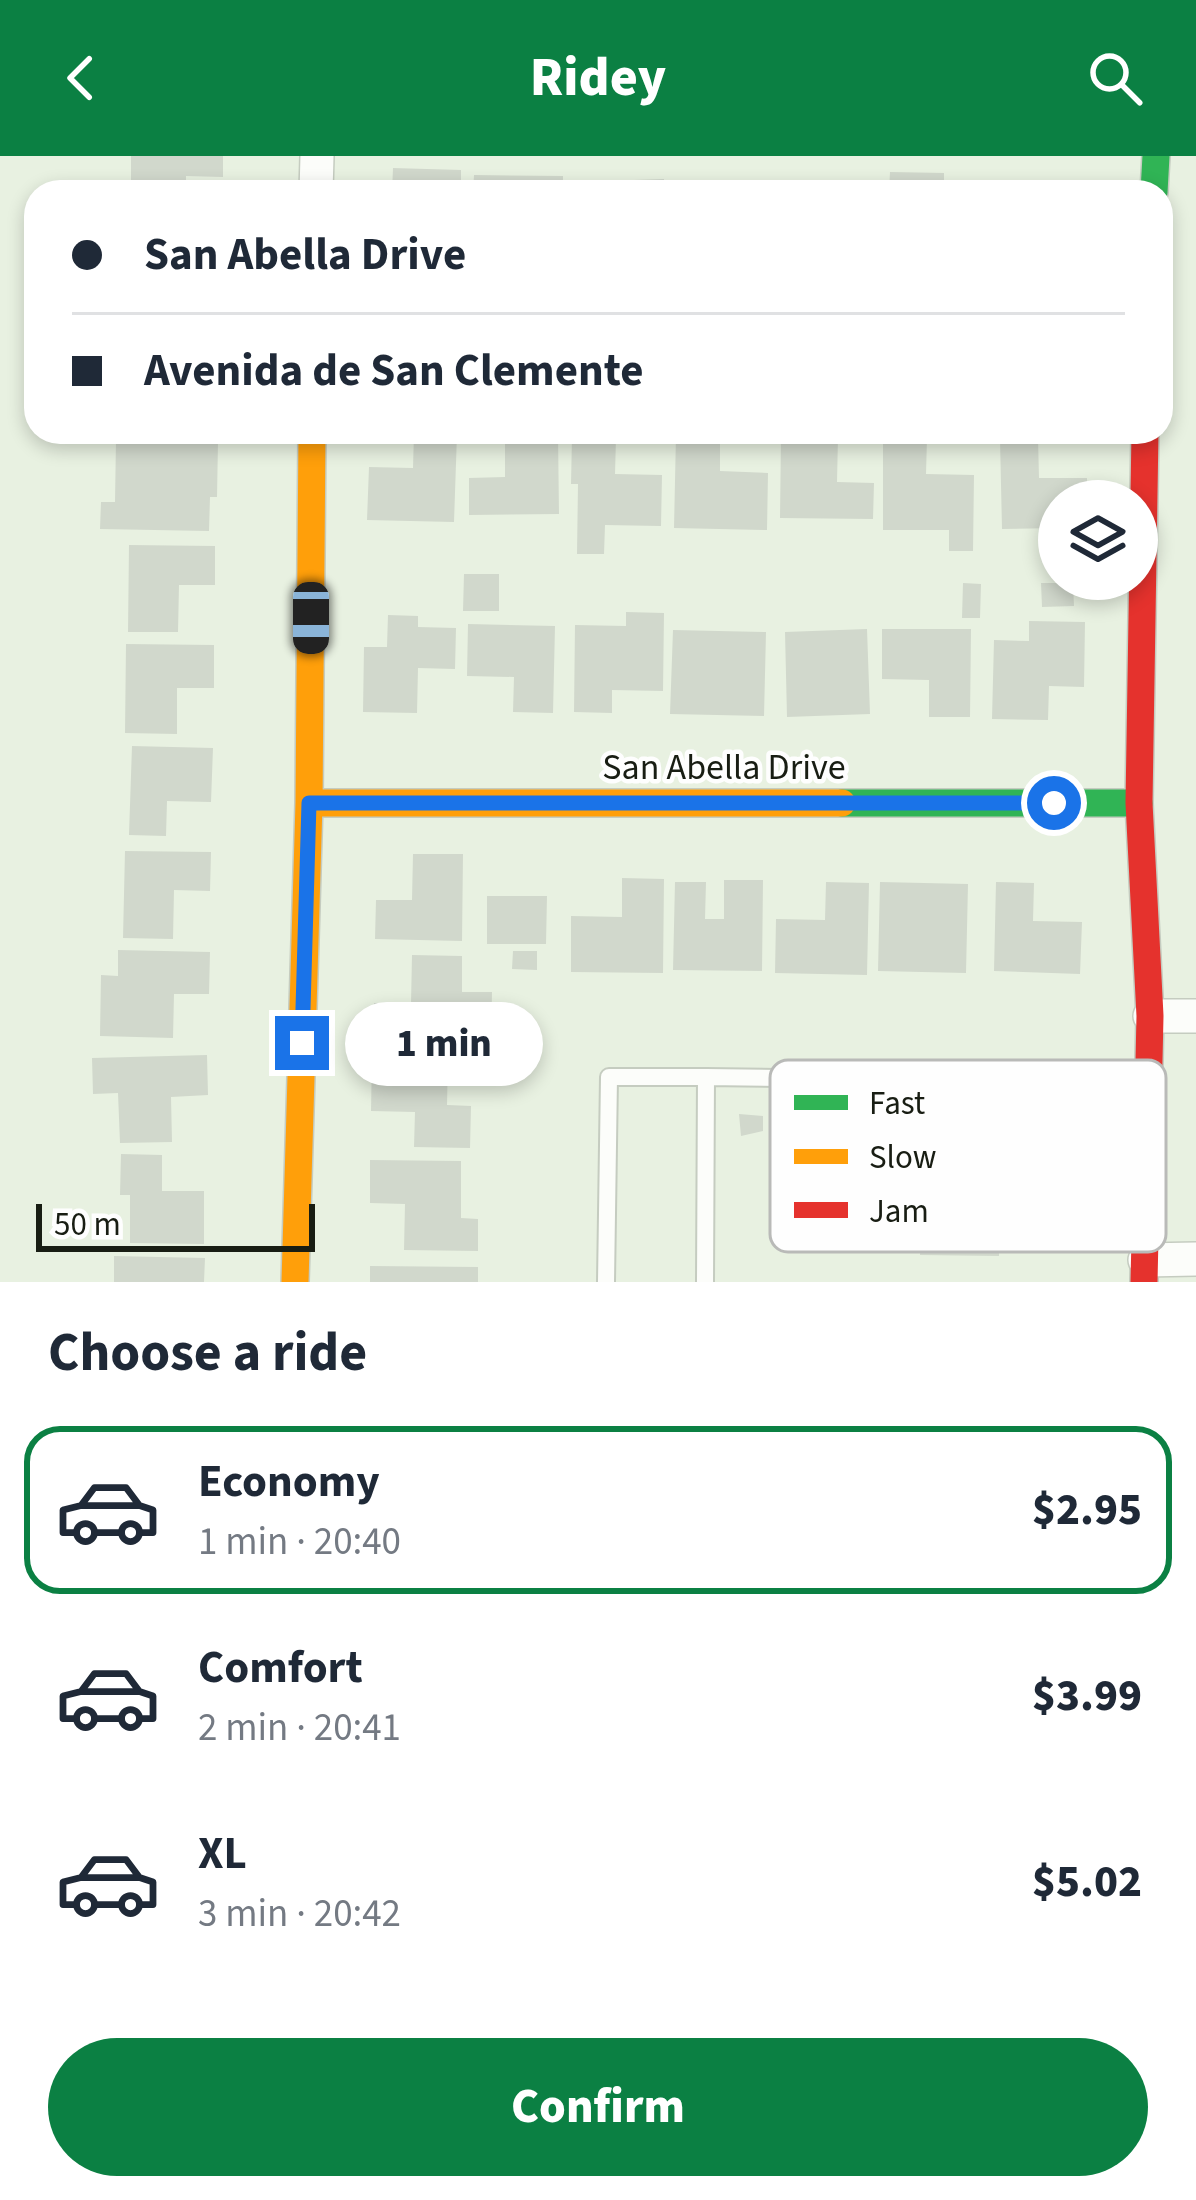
<!DOCTYPE html>
<html lang="en">
<head>
<meta charset="utf-8">
<style>
	:root { --surface:#fff; --page:#f6f6f7; --text:#1f2937; --muted:#747a83; --line:#e0e1e3; --accent:#0b8043 }
	body { margin:0; font-family:"Source Sans 3",sans-serif; background:var(--page); color:var(--text); height:100vh; display:flex; flex-direction:column; font-size:45px; white-space:nowrap }
	* { box-sizing:border-box; margin:0 }
	p { font-size:39px; color:var(--muted) }
	.icon { flex:none; width:66px; height:66px; fill:none; stroke:currentColor; stroke-width:2; stroke-linecap:round; stroke-linejoin:round }
	.map { position:relative; height:1126px; overflow:hidden }
	.side { display:flex; flex-direction:column; background:var(--surface); flex:1 }
	.side>* { flex:none }
	.guide { position:absolute; left:24px; top:24px; width:1149px; height:264px; border-radius:36px; box-shadow:0 6px 18px #0003; display:grid; align-content:center; height:264px; padding:0 48px; background:var(--surface) }
	.controls { position:absolute; left:1038px; top:324px; display:grid; gap:24px }
	.controls a { display:grid; place-items:center; width:120px; height:120px; border-radius:50%; background:var(--surface); box-shadow:0 6px 18px #0003; font-size:60px }
	.scale { position:absolute; left:36px; bottom:30px; width:279px; box-sizing:border-box; padding-left:12px; border:6px solid #181d13; border-top:0; font-size:33px; line-height:42px; white-space:nowrap; color:#181d13; -webkit-text-stroke:9px #fefefe; paint-order:stroke }
	.end { position:absolute; width:54px; height:54px; margin:-27px; border:15px solid #1a73e8; background:#fff; box-shadow:0 0 0 6px #fff }
	.from { border-radius:50% }
	.bubble { position:absolute; height:84px; border-radius:42px; background:var(--surface); box-shadow:0 6px 18px #0003; font-size:39px; font-weight:800; line-height:84px; text-align:center }
	.car { position:absolute; width:36px; height:72px; margin:-36px -18px; border-radius:15px; box-shadow:0 0 9px 3px #0007; background:linear-gradient(#222 24%,#8ab4d8 0 40%,#222 0 76%,#8ab4d8 0 86%,#222 0) }
	.guide b { display:flex; align-items:center; gap:42px; height:114px; font-size:45px }
	.guide b+b { border-top:3px solid var(--line) }
	.guide i { width:30px; height:30px; background:var(--text) }
	ul { padding:0; list-style:none }
	li { display:flex; align-items:center; gap:36px; height:168px; margin:0 24px 18px; padding:0 24px; border:6px solid transparent; border-radius:36px }
	li div { flex:1 }
	li b { display:block; font-size:45px }
	li em { font-style:normal; font-weight:800 }
	li.on { border-color:var(--accent) }
	li>.icon { width:108px; height:108px; stroke-width:1.5 }
	h2 { padding:0 48px; font-size:54px; line-height:144px }
	.button { display:flex; gap:24px; margin-top:auto; padding:24px 48px }
	.button a { flex:1; height:138px; border-radius:72px; background:var(--accent); color:#fff; font-size:48px; font-weight:800; line-height:138px; text-align:center }
	header { display:flex; justify-content:space-between; align-items:center; height:156px; padding:0 48px; background:var(--accent); color:#fff; font-size:54px; font-weight:800 }
	.map>svg:first-child { display:block }
	.building { fill:#d1d8cc }
	.lines { fill:none; stroke-linecap:round; stroke-linejoin:round }
	.lane-casing { stroke:#c5ccc0; stroke-width:20 }
	.street-casing { stroke:#c5ccc0; stroke-width:36 }
	.fast-casing { stroke:#c5ccc0; stroke-width:30 }
	.slow-casing { stroke:#c5ccc0; stroke-width:30 }
	.jam-casing { stroke:#c5ccc0; stroke-width:30 }
	.lane { stroke:#fcfdfa; stroke-width:16 }
	.street { stroke:#fcfdfa; stroke-width:33 }
	.fast { stroke:#30b455; stroke-width:27 }
	.slow { stroke:#ff9f0a; stroke-width:27 }
	.jam { stroke:#e5322d; stroke-width:27 }
	.route { stroke:#1a73e8; stroke-width:15 }
	.labels { text-anchor:middle; dominant-baseline:central; stroke-width:9; stroke-linejoin:round; paint-order:stroke }
	.street-label { font-size:36px; fill:#181d13; stroke:#fefefe }
	.key { fill:#fefefe; stroke:#b9bab8; stroke-width:3 }
	.key-label { font-size:33px; fill:#181d13 }
</style>
</head>
<body>
<header><svg class="icon" aria-label="back" viewBox="0 0 24 24"><path d="M15 5l-7 7 7 7"/></svg>Ridey<svg class="icon" aria-label="search" viewBox="0 0 24 24"><circle cx="10" cy="10" r="6"/><path d="M15 15l6 6"/></svg></header>
<div class="map">
<svg width="1196" height="1126" viewBox="0 0 1196 1126">
	<rect width="100%" height="100%" fill="#e8f1e1"/>
	<path class="building" d="M 131,0 L 223,0 L 223,21 L 186,20 L 186,36 L 131,36 Z
		M 393,12 L 461,14 L 461,36 L 392,36 Z
		M 890,16 L 944,17 L 944,27 L 978,28 L 978,36 L 889,36 Z
		M 474,19 L 563,20 L 563,36 L 473,36 Z
		M 664,23 L 664,36 L 604,36 L 604,25 Z
		M 682,25 L 773,27 L 773,36 L 682,36 Z
		M 790,27 L 878,28 L 878,36 L 790,36 Z
		M 414,277 L 457,278 L 454,366 L 367,364 L 369,311 L 413,312 Z
		M 558,278 L 559,358 L 469,359 L 469,322 L 505,321 L 505,279 Z
		M 676,279 L 720,280 L 720,315 L 768,317 L 767,374 L 674,372 Z
		M 781,279 L 838,281 L 837,326 L 874,327 L 873,363 L 780,362 Z
		M 572,281 L 616,282 L 615,318 L 662,319 L 661,370 L 605,369 L 604,398 L 577,398 L 578,328 L 571,328 Z
		M 883,281 L 927,282 L 926,318 L 974,319 L 973,395 L 949,395 L 949,374 L 883,374 Z
		M 1038,282 L 1039,322 L 1087,322 L 1087,345 L 1059,345 L 1059,372 L 1002,373 L 1000,283 Z
		M 116,284 L 218,286 L 217,341 L 210,341 L 209,375 L 100,373 L 101,346 L 115,346 Z
		M 129,389 L 215,390 L 215,429 L 179,429 L 178,476 L 128,476 Z
		M 464,418 L 499,418 L 499,455 L 463,455 Z
		M 963,427 L 981,428 L 980,462 L 962,462 Z
		M 1041,427 L 1073,427 L 1074,450 L 1042,451 Z
		M 626,456 L 664,457 L 663,535 L 612,534 L 612,557 L 574,556 L 575,469 L 626,470 Z
		M 388,459 L 418,460 L 418,471 L 456,472 L 455,513 L 418,512 L 417,557 L 363,556 L 364,491 L 387,491 Z
		M 1029,465 L 1085,466 L 1084,531 L 1049,530 L 1048,564 L 992,563 L 994,484 L 1029,485 Z
		M 468,468 L 555,470 L 553,557 L 513,556 L 514,521 L 467,520 Z
		M 867,473 L 870,558 L 787,561 L 785,476 Z
		M 882,473 L 971,473 L 970,561 L 929,561 L 929,524 L 882,523 Z
		M 673,474 L 766,476 L 764,560 L 670,558 Z
		M 126,488 L 214,489 L 214,532 L 177,532 L 177,578 L 125,577 Z
		M 132,590 L 213,592 L 211,646 L 167,645 L 166,680 L 129,679 Z
		M 125,695 L 211,696 L 210,735 L 174,734 L 173,783 L 123,782 Z
		M 413,698 L 463,698 L 462,785 L 375,783 L 376,744 L 412,744 Z
		M 622,722 L 664,723 L 663,817 L 571,816 L 571,760 L 622,761 Z
		M 724,724 L 763,724 L 762,815 L 673,814 L 675,726 L 706,726 L 705,763 L 724,763 Z
		M 826,726 L 869,727 L 867,819 L 775,817 L 776,763 L 825,764 Z
		M 880,726 L 968,728 L 966,817 L 878,815 Z
		M 996,726 L 1034,727 L 1033,765 L 1082,766 L 1080,818 L 994,815 Z
		M 487,740 L 547,740 L 546,788 L 487,788 Z
		M 118,794 L 210,796 L 209,838 L 174,838 L 173,882 L 100,880 L 101,819 L 118,820 Z
		M 513,795 L 537,795 L 537,814 L 512,813 Z
		M 412,799 L 462,800 L 462,836 L 492,836 L 491,886 L 374,884 L 374,847 L 411,848 Z
		M 207,899 L 208,939 L 171,941 L 172,986 L 120,987 L 118,937 L 93,938 L 92,902 Z
		M 372,901 L 448,902 L 447,949 L 471,950 L 470,992 L 414,991 L 415,956 L 371,955 Z
		M 924,948 L 1002,949 L 1002,955 L 1018,955 L 1018,974 L 1026,975 L 1025,1051 L 1000,1051 L 999,1100 L 920,1099 L 921,1051 L 860,1051 L 860,972 L 924,972 Z
		M 739,958 L 763,960 L 763,975 L 741,980 Z
		M 121,998 L 162,999 L 162,1035 L 204,1035 L 204,1088 L 130,1087 L 130,1039 L 120,1039 Z
		M 370,1004 L 461,1005 L 461,1062 L 478,1063 L 478,1095 L 404,1094 L 405,1048 L 370,1047 Z
		M 114,1100 L 205,1102 L 204,1126 L 114,1126 Z
		M 370,1110 L 478,1111 L 478,1126 L 370,1126 Z"/>
	<g class="lines">
		<g class="lane-casing">
			<path id="lane" d="M 706,921 L 1143,927
				M 606,1126 L 609,921 L 706,921 L 705,1126"/>
		</g>
		<g class="street-casing">
			<path id="street" d="M 316,36 L 317,0
				M 1150,860 L 1196,860
				M 1145,1104 L 1196,1103"/>
		</g>
		<g class="fast-casing">
			<path id="fast" d="M 1154,36 L 1156,0
				M 842,647 L 1139,647"/>
		</g>
		<g class="slow-casing">
			<path id="slow" d="M 309,647 L 842,647
				M 295,1126 L 309,647 L 312,276"/>
		</g>
		<g class="jam-casing">
			<path id="jam" d="M 1144,1126 L 1150,860 L 1139,647 L 1145,276"/>
		</g>
		<use href="#lane" class="lane"/>
		<use href="#street" class="street"/>
		<use href="#fast" class="fast"/>
		<use href="#slow" class="slow"/>
		<use href="#jam" class="jam"/>
	</g>
	<g class="lines">
		<path class="route" d="M 302,887 L 309,647 L 1054,647"/>
	</g>
	<g class="labels">
		<g class="street-label">
			<text x="724" y="611">San Abella Drive</text>
		</g>
	</g>
	<rect x="770" y="904" width="396" height="192" rx="18" class="key"/>
	<rect x="794" y="939" width="54" height="15" fill="#30b455"/>
	<rect x="794" y="993" width="54" height="15" fill="#ff9f0a"/>
	<rect x="794" y="1046" width="54" height="16" fill="#e5322d"/>
	<g class="key-label">
		<text x="869" y="958">Fast</text>
		<text x="869" y="1012">Slow</text>
		<text x="869" y="1066">Jam</text>
	</g>
</svg>
<div class="controls">
<a><svg class="icon" aria-label="layers" viewBox="0 0 24 24"><path d="M12 4l9 5-9 5-9-5zM3 14l9 5 9-5"/></svg></a>
</div>
<div class="scale">50 m</div>
<i class="end from" style="left:1054px;top:647px"></i>
<i class="end" style="left:302px;top:887px"></i>
<div class="bubble" style="left:345px;top:846px;width:198px">1 min</div>
<i class="car" style="left:311px;top:462px;rotate:180deg"></i>
<div class="guide">
<b><i class="from"></i>San Abella Drive</b>
<b><i></i>Avenida de San Clemente</b>
</div>
</div>
<section class="side">
<h2>Choose a ride</h2>
<ul>
<li class="on"><svg class="icon" aria-label="car" viewBox="0 0 24 24"><path d="M5 17H2v-5l4-1 3-4h7l3 4 3 1v5h-3M9 17h6M6 11h13"/><circle cx="7" cy="17" r="2"/><circle cx="17" cy="17" r="2"/></svg><div><b>Economy</b><p>1 min · 20:40</p></div><em>$2.95</em></li>
<li><svg class="icon" aria-label="car" viewBox="0 0 24 24"><path d="M5 17H2v-5l4-1 3-4h7l3 4 3 1v5h-3M9 17h6M6 11h13"/><circle cx="7" cy="17" r="2"/><circle cx="17" cy="17" r="2"/></svg><div><b>Comfort</b><p>2 min · 20:41</p></div><em>$3.99</em></li>
<li><svg class="icon" aria-label="car" viewBox="0 0 24 24"><path d="M5 17H2v-5l4-1 3-4h7l3 4 3 1v5h-3M9 17h6M6 11h13"/><circle cx="7" cy="17" r="2"/><circle cx="17" cy="17" r="2"/></svg><div><b>XL</b><p>3 min · 20:42</p></div><em>$5.02</em></li>
</ul>
<div class="button"><a>Confirm</a></div>
</section>
</body>
</html>
